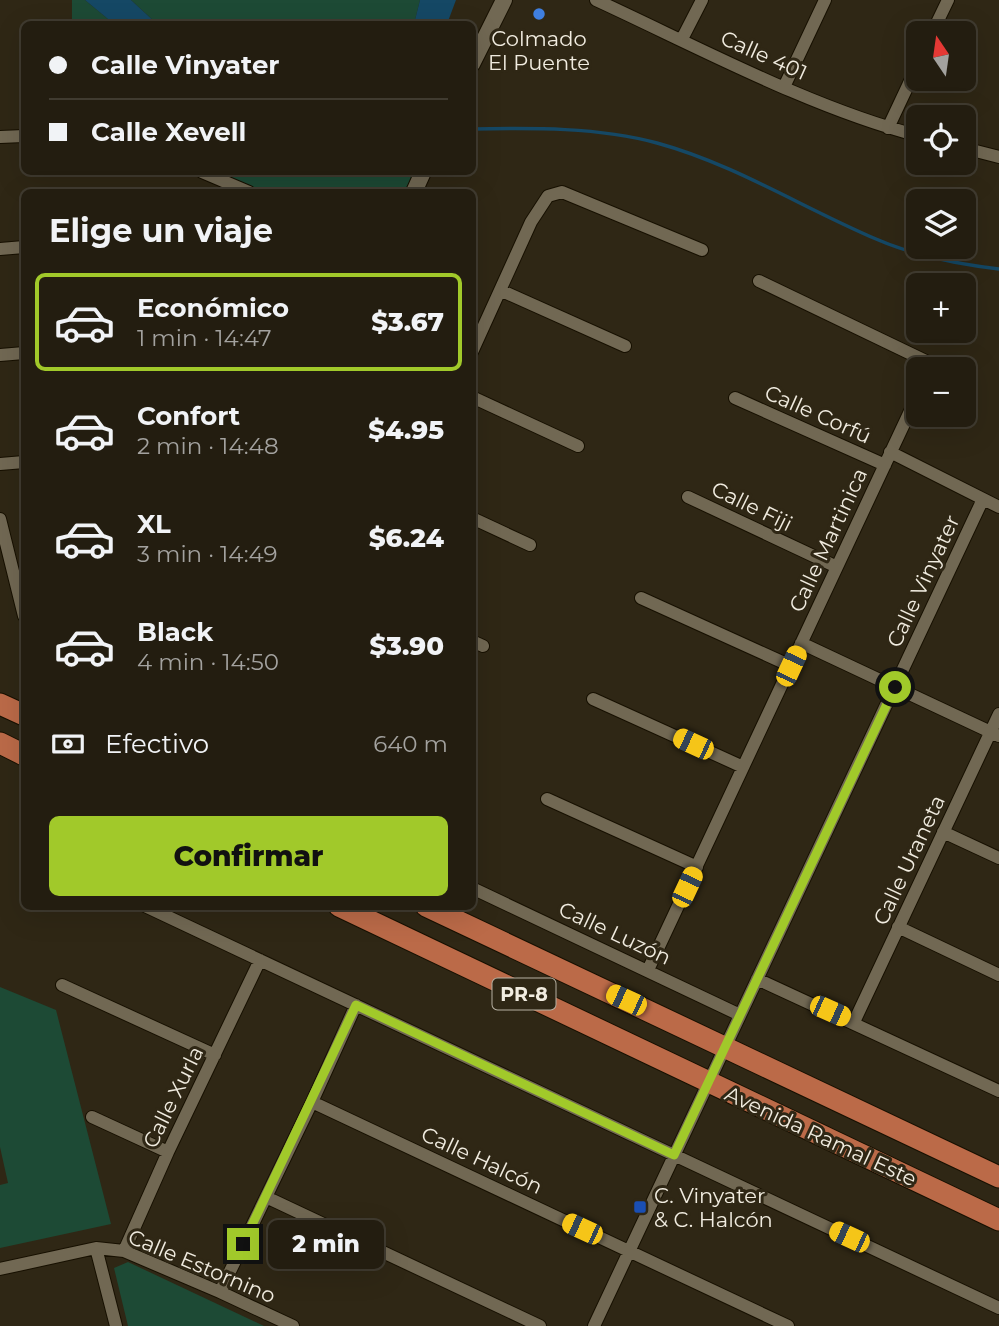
<!DOCTYPE html>
<html lang="es">
<head>
<meta charset="utf-8">
<style>
	:root { --surface:#231d10; --page:#2b2619; --text:#f1f3f6; --muted:#a3a29f; --line:#403b30; --accent:#a1c92a }
	body { margin:0; font-family:Montserrat,sans-serif; background:var(--page); color:var(--text); height:100vh; display:flex; flex-direction:column; font-size:26px; white-space:nowrap }
	* { box-sizing:border-box; margin:0 }
	p { font-size:23px; color:var(--muted) }
	.icon { flex:none; width:38px; height:38px; fill:none; stroke:currentColor; stroke-width:2; stroke-linecap:round; stroke-linejoin:round }
	.map { position:relative; flex:1; overflow:hidden }
	.sheet { position:absolute; left:21px; top:189px; width:455px; height:721px; display:flex; flex-direction:column; background:var(--surface); border-radius:10px; box-shadow:0 7px 28px #0002,0 0 0 2px var(--line) }
	.sheet>* { flex:none }
	.guide { position:absolute; left:21px; top:21px; width:455px; height:154px; border-radius:10px; box-shadow:0 7px 28px #0002,0 0 0 2px var(--line); display:grid; align-content:center; height:154px; padding:0 28px; background:var(--surface) }
	.needle { width:46px; rotate:347deg }
	.fabs { position:absolute; left:906px; top:21px; display:grid; gap:14px }
	.fabs a { display:grid; place-items:center; width:70px; height:70px; border-radius:10px; background:var(--surface); box-shadow:0 7px 28px #0002,0 0 0 2px var(--line); font-size:35px }
	.end { position:absolute; width:32px; height:32px; margin:-16px; border:9px solid #a1c92a; background:#111; box-shadow:0 0 0 4px #111 }
	.from { border-radius:50% }
	.bubble { position:absolute; height:49px; border-radius:10px; background:var(--surface); box-shadow:0 7px 28px #0002,0 0 0 2px var(--line); font-size:23px; font-weight:800; line-height:49px; text-align:center }
	.car { position:absolute; width:21px; height:42px; margin:-21px -10px; border-radius:9px; box-shadow:0 0 5px 2px #0007; background:linear-gradient(#f5c518 24%,#345 0 40%,#f5c518 0 76%,#345 0 86%,#f5c518 0) }
	.guide b { display:flex; align-items:center; gap:24px; height:66px; font-size:26px }
	.guide b+b { border-top:2px solid var(--line) }
	.guide i { width:18px; height:18px; background:var(--text) }
	ul { padding:0; list-style:none }
	li { display:flex; align-items:center; gap:21px; height:98px; margin:0 14px 10px; padding:0 14px; border:4px solid transparent; border-radius:10px }
	li div { flex:1 }
	li b { display:block; font-size:26px }
	li em { font-style:normal; font-weight:800 }
	li.on { border-color:var(--accent) }
	li>.icon { width:63px; height:63px; stroke-width:1.5 }
	h2 { padding:0 28px; font-size:32px; line-height:84px }
	.pay { display:flex; align-items:center; gap:18px; height:77px; padding:0 28px; font-size:26px }
	.pay p { margin-inline-start:auto }
	.button { display:flex; gap:14px; margin-top:auto; padding:14px 28px }
	.button a { flex:1; height:80px; border-radius:10px; background:var(--accent); color:#111; font-size:28px; font-weight:800; line-height:80px; text-align:center }
	.map>svg:first-child { display:block }
	.green { fill:#1d4a35 }
	.water { fill:#154865 }
	.lines { fill:none; stroke-linecap:round; stroke-linejoin:round }
	.stream { stroke:#154865; stroke-width:3.5 }
	.minor-casing { stroke:#171001; stroke-width:14 }
	.tertiary-casing { stroke:#171001; stroke-width:18 }
	.primary-casing { stroke:#171001; stroke-width:23 }
	.minor { stroke:#716853; stroke-width:12 }
	.tertiary { stroke:#716853; stroke-width:16 }
	.primary { stroke:#bb6a48; stroke-width:21 }
	.route { stroke:#a1c92a; stroke-width:9 }
	.shop-dot { fill:#3f7fe0; stroke:#2f2715; stroke-width:2.5 }
	.transit-dot { fill:#1a4fb4; stroke:#2f2715; stroke-width:2.5 }
	.labels { text-anchor:middle; dominant-baseline:central; stroke-width:6; stroke-linejoin:round; paint-order:stroke }
	.shield { fill:#2f2715; stroke:#b7b1a3; stroke-width:2 }
	.shield-label { font-size:19px; font-weight:bold; fill:#f1ece0 }
	.poi-label { font-size:21px; fill:#f1ece0; stroke:#2f2715 }
	.street-label { font-size:21px; fill:#f1ece0; stroke:#2f2715 }
</style>
</head>
<body>
<div class="map">
<svg width="999" height="1326" viewBox="0 0 999 1326">
	<rect width="100%" height="100%" fill="#2f2715"/>
	<path class="green" d="M 72,0 L 85,0 L 114,24 L 72,24 Z
		M 131,0 L 420,0 L 414,24 L 157,24 Z
		M 218,172 L 414,172 L 405,192 L 265,192 Z
		M 0,987 L 56,1010 L 111,1224 L 0,1248 L 0,1185 L 8,1183 L 0,1147 Z
		M 128,1262 L 264,1326 L 128,1326 L 114,1268 Z"/>
	<path class="water" d="M 85,0 L 131,0 L 157,24 L 114,24 Z
		M 420,0 L 456,0 L 447,24 L 414,24 Z"/>
	<g class="lines">
		<path class="stream" d="M 472,129 C 533,128 598,127 657,143 C 734,164 803,208 876,239 C 915,256 957,264 999,269"/>
		<g class="minor-casing">
			<path id="minor" d="M 596,0 C 698,47 811,108 919,136
				M 932,33 L 948,0
				M 682,39 L 702,0
				M 784,87 L 825,0
				M 888,128 L 919,62
				M 0,137 L 24,136
				M 964,148 L 999,157
				M 202,172 L 249,192
				M 0,249 L 24,247
				M 759,281 L 932,364 L 929,369
				M 502,291 L 625,346
				M 472,352 L 531,222 L 548,196 L 562,192 L 702,250
				M 0,355 L 24,353
				M 472,397 L 578,446
				M 735,398 L 885,465
				M 890,452 L 999,507
				M 0,464 L 24,462
				M 688,497 L 837,567
				M 472,518 L 530,545
				M 0,519 L 24,616
				M 641,598 L 791,666
				M 472,641 L 483,646
				M 801,643 L 999,736
				M 593,699 L 743,767
				M 547,799 L 697,867
				M 943,832 L 999,858
				M 472,888 L 740,1015
				M 145,906 L 999,1308
				M 898,927 L 999,975
				M 648,970 L 919,392
				M 757,979 L 999,1091
				M 62,985 L 215,1055
				M 854,1022 L 999,714
				M 312,1102 L 788,1326
				M 92,1117 L 168,1152
				M 266,1197 L 540,1326
				M 96,1248 L 116,1326
				M 124,1251 L 168,1152 L 260,960
				M 0,1269 L 96,1248 L 124,1251 L 220,1292 L 293,1326
				M 220,1292 L 312,1102 L 356,1005
				M 594,1326 L 983,499"/>
		</g>
		<g class="tertiary-casing">
			<path id="tertiary" d="M 472,64 L 504,0
				M 414,192 L 423,172"/>
		</g>
		<g class="primary-casing">
			<path id="primary" d="M 0,704 L 24,715
				M 0,743 L 24,755
				M 339,906 L 999,1220
				M 426,906 L 999,1177"/>
		</g>
		<use href="#minor" class="minor"/>
		<use href="#tertiary" class="tertiary"/>
		<use href="#primary" class="primary"/>
	</g>
	<g class="lines">
		<path class="route" d="M 243,1244 L 356,1005 L 674,1155 L 895,687"/>
	</g>
	<circle class="shop-dot" cx="539" cy="14" r="7"/>
	<rect class="transit-dot" x="633" y="1200" width="14" height="14" rx="3.5"/>
	<g class="labels">
		<rect class="shield" x="492.5" y="978.5" width="63" height="31" rx="5"/>
		<g class="shield-label">
			<text x="524" y="994">PR-8</text>
		</g>
		<g class="poi-label">
			<text x="539" y="38">Colmado<tspan x="539" dy="24">El Puente</tspan></text>
			<text x="654" y="1195" text-anchor="start">C. Vinyater<tspan x="654" dy="24">&amp; C. Halcón</tspan></text>
		</g>
		<g class="street-label">
			<text transform="translate(764 55) rotate(24)">Calle 401</text>
			<text transform="translate(818 414) rotate(24)">Calle Corfú</text>
			<text transform="translate(752 506) rotate(26)">Calle Fiji</text>
			<text transform="translate(828 540) rotate(-65)">Calle Martinica</text>
			<text transform="translate(923 581) rotate(-65)">Calle Vinyater</text>
			<text transform="translate(909 860) rotate(-65)">Calle Uraneta</text>
			<text transform="translate(615 933) rotate(25)">Calle Luzón</text>
			<text transform="translate(173 1097) rotate(-64)">Calle Xurla</text>
			<text transform="translate(821 1136) rotate(25)">Avenida Ramal Este</text>
			<text transform="translate(482 1160) rotate(25)">Calle Halcón</text>
			<text transform="translate(202 1266) rotate(23)">Calle Estornino</text>
		</g>
	</g>
</svg>
<div class="fabs">
<a><svg class="needle" viewBox="-14 -14 28 28"><path d="M0-13l5 13h-10z" fill="#e53935"/><path d="M0 13l5-13h-10z" fill="#a3a29f"/></svg></a>
<a><svg class="icon" aria-label="locate" viewBox="0 0 24 24"><circle cx="12" cy="12" r="6"/><path d="M12 2v4M12 18v4M2 12h4M18 12h4"/></svg></a>
<a><svg class="icon" aria-label="layers" viewBox="0 0 24 24"><path d="M12 4l9 5-9 5-9-5zM3 14l9 5 9-5"/></svg></a>
<a>+</a>
<a>−</a>
</div>
<i class="end from" style="left:895px;top:687px"></i>
<i class="end" style="left:243px;top:1244px"></i>
<div class="bubble" style="left:268px;top:1220px;width:116px">2 min</div>
<i class="car" style="left:791px;top:666px;rotate:25deg"></i>
<i class="car" style="left:693px;top:744px;rotate:295deg"></i>
<i class="car" style="left:687px;top:887px;rotate:25deg"></i>
<i class="car" style="left:626px;top:1000px;rotate:295deg"></i>
<i class="car" style="left:830px;top:1011px;rotate:114deg"></i>
<i class="car" style="left:582px;top:1229px;rotate:295deg"></i>
<i class="car" style="left:849px;top:1237px;rotate:295deg"></i>
<div class="guide">
<b><i class="from"></i>Calle Vinyater</b>
<b><i></i>Calle Xevell</b>
</div>
<section class="sheet">
<h2>Elige un viaje</h2>
<ul>
<li class="on"><svg class="icon" aria-label="car" viewBox="0 0 24 24"><path d="M5 17H2v-5l4-1 3-4h7l3 4 3 1v5h-3M9 17h6M6 11h13"/><circle cx="7" cy="17" r="2"/><circle cx="17" cy="17" r="2"/></svg><div><b>Económico</b><p>1 min · 14:47</p></div><em>$3.67</em></li>
<li><svg class="icon" aria-label="car" viewBox="0 0 24 24"><path d="M5 17H2v-5l4-1 3-4h7l3 4 3 1v5h-3M9 17h6M6 11h13"/><circle cx="7" cy="17" r="2"/><circle cx="17" cy="17" r="2"/></svg><div><b>Confort</b><p>2 min · 14:48</p></div><em>$4.95</em></li>
<li><svg class="icon" aria-label="car" viewBox="0 0 24 24"><path d="M5 17H2v-5l4-1 3-4h7l3 4 3 1v5h-3M9 17h6M6 11h13"/><circle cx="7" cy="17" r="2"/><circle cx="17" cy="17" r="2"/></svg><div><b>XL</b><p>3 min · 14:49</p></div><em>$6.24</em></li>
<li><svg class="icon" aria-label="car" viewBox="0 0 24 24"><path d="M5 17H2v-5l4-1 3-4h7l3 4 3 1v5h-3M9 17h6M6 11h13"/><circle cx="7" cy="17" r="2"/><circle cx="17" cy="17" r="2"/></svg><div><b>Black</b><p>4 min · 14:50</p></div><em>$3.90</em></li>
</ul>
<div class="pay"><svg class="icon" aria-label="cash" viewBox="0 0 24 24"><path d="M3 7h18v10H3z"/><circle cx="12" cy="12" r="2"/></svg>Efectivo<p>640 m</p></div>
<div class="button"><a>Confirmar</a></div>
</section>
</div>
</body>
</html>
